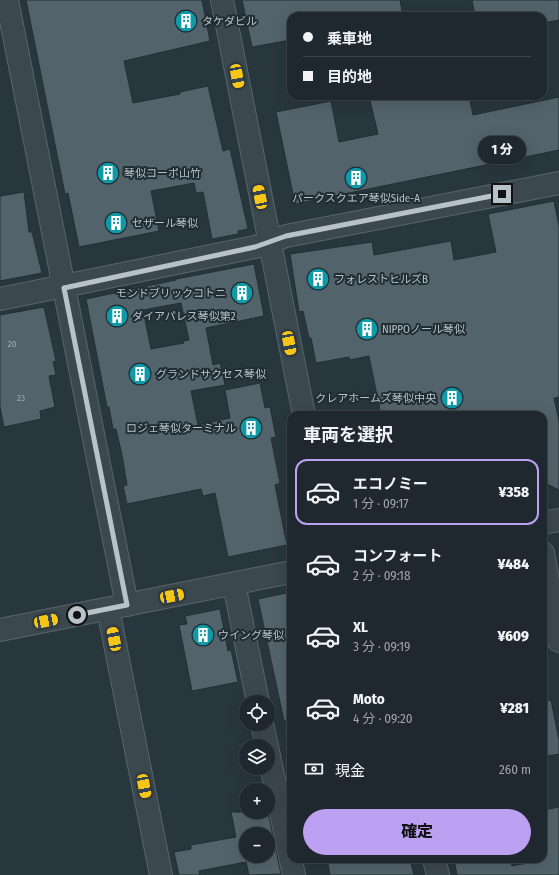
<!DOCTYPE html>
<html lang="ja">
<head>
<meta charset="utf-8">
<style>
	:root { --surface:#1e282e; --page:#263036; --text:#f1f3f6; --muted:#a1a6aa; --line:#3c444a; --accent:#bca0f2 }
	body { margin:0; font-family:"Fira Sans Condensed","Noto Sans JP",sans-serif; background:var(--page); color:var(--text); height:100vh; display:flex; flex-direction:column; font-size:15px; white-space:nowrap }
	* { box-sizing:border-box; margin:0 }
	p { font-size:13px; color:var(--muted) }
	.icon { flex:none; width:22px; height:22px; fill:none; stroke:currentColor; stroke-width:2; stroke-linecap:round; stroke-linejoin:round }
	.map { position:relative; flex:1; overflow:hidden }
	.details { position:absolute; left:287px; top:411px; width:260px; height:452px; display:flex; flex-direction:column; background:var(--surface); border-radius:12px; box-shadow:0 4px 16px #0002,0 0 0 1px var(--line) }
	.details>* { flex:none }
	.hud { position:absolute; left:287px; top:12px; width:260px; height:88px; border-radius:12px; box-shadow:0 4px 16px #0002,0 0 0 1px var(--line); display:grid; align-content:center; height:88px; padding:0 16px; background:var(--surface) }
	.tools { position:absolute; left:239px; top:695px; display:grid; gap:8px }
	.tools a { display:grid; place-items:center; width:36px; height:36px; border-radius:50%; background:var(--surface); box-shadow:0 4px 16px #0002,0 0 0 1px var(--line); font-size:20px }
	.end { position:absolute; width:18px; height:18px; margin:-9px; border:5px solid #b8c2c9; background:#111; box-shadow:0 0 0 2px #111 }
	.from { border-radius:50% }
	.bubble { position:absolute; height:28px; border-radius:14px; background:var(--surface); box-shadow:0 4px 16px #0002,0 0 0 1px var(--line); font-size:13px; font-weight:800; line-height:28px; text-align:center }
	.car { position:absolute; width:12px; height:24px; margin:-12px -6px; border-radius:5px; box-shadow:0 0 3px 1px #0007; background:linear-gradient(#f5c518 24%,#345 0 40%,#f5c518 0 76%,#345 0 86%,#f5c518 0) }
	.hud b { display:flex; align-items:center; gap:14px; height:38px; font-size:15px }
	.hud b+b { border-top:1px solid var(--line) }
	.hud i { width:10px; height:10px; background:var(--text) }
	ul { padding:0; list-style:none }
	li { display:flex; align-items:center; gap:12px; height:66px; margin:0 8px 6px; padding:0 8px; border:2px solid transparent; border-radius:12px }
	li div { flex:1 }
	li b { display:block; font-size:15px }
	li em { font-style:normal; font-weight:800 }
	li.on { border-color:var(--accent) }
	li>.icon { width:36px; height:36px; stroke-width:1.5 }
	h2 { padding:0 16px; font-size:18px; line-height:48px }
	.pay { display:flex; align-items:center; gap:10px; height:44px; padding:0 16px; font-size:15px }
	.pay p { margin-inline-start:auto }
	.primary-button { display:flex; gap:8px; margin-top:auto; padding:8px 16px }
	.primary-button a { flex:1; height:46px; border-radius:24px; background:var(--accent); color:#111; font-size:16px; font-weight:800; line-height:46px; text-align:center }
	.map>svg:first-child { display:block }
	.building { fill:#53636b; stroke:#222f35; fill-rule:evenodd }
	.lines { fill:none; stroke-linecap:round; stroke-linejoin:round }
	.minor-casing { stroke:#59656c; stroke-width:24 }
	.minor { stroke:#3b484e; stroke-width:22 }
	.route { stroke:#b8c2c9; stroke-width:5 }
	.labels { text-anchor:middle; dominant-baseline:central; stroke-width:4; stroke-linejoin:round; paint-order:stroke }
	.number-label { font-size:9px; fill:#9faab2 }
	.poi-label { font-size:11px; fill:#b8c2c9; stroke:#202d34; text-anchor:start }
</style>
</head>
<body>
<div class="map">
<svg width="559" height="875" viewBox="0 0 559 875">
	<rect width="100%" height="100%" fill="#28363e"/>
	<path class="building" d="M 26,0 L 202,0 L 210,41 L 124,61 L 133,103 L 180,94 L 180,92 L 208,86 L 223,151 L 230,149 L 248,229 L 238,231 L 238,234 L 212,239 L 203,192 L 196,193 L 194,183 L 151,191 L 159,231 L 79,247 L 68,193 L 65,194 Z
		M 242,0 L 400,0 L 403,16 L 291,16 L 291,40 L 252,47 Z
		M 472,0 L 559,0 L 559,20 L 543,23 L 543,16 L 475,16 Z
		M 369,96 L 469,96 L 473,115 L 559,97 L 559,150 L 295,204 L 276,112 L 331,101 L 339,142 L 378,134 Z
		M 24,192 L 29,232 L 32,232 L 42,273 L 0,281 L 0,196 Z
		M 554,201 L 559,226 L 559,397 L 554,398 L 559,421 L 559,490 L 543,482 L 543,415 L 381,415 L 369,356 L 350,360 L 349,357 L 316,363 L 311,338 L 309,338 L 303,311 L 299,312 L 290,254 L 372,242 L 374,255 L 451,241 L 454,260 L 496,252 L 488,214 Z
		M 254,264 L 264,316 L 206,328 L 213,365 L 220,363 L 225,385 L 191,391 L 198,425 L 230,418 L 225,390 L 260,383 L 265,408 L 270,407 L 276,437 L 271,438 L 280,483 L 275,485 L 287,545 L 228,557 L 215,493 L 203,496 L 201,489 L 127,504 L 123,486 L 127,485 L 122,455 L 116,429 L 113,429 L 109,407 L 107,407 L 86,299 L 176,280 L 176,279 ZM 181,303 L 189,340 L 183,341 L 184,343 L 151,349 L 143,310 Z
		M 44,307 L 56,361 L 53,362 L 56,375 L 49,376 L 55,407 L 40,411 L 41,419 L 4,427 L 0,407 L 0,315 Z
		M 291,592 L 291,720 L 284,721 L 258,599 Z
		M 220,609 L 228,651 L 231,650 L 238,682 L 192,691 L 179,625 L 187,624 L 185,616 Z
		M 551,700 L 559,740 L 559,754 L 543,757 L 543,701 Z
		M 559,807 L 559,875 L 457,875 L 454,859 L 510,859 L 512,866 L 543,860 L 543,810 Z
		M 231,812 L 268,812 L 281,874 L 249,875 L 246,862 L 199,871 L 200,875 L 179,875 L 174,852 L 191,849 L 191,845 L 236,837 ZM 246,834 L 268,834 L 268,856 L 246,856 Z
		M 327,859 L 410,859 L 414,875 L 330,875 Z"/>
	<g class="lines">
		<g class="minor-casing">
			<path id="minor" d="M 7,0 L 127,605
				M 222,0 L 304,415
				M 0,299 L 255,247 L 286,236 L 559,183
				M 543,523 L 559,520
				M 543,553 L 559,641
				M 234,584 L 258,702
				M 108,609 L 161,875
				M 0,630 L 291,572
				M 262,724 L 267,746
				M 268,751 L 294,875
				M 434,859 L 438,875"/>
		</g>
		<use href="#minor" class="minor"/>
	</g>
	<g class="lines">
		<path class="route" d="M 77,615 L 127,605 L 64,288 L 255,247 L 286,236 L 502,194"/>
	</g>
	<defs>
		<g id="building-disc" transform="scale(1.15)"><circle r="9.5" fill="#0f9aa8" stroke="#202d34"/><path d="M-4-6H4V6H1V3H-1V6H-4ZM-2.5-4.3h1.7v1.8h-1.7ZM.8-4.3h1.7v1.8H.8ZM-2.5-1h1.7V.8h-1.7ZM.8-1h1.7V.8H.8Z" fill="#fff"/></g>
	</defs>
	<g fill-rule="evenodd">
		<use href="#building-disc" x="186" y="21"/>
		<use href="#building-disc" x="108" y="173"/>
		<use href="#building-disc" x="356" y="178"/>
		<use href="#building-disc" x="116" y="223"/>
		<use href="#building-disc" x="318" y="279"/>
		<use href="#building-disc" x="242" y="293"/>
		<use href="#building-disc" x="117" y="316"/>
		<use href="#building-disc" x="367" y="329"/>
		<use href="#building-disc" x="140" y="374"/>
		<use href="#building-disc" x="452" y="398"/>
		<use href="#building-disc" x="251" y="428"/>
		<use href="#building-disc" x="203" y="635"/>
	</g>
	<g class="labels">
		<g class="number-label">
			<text x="12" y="344">20</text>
			<text x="21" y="398">23</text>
		</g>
		<g class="poi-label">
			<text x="202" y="21">タケダビル</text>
			<text x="124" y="173">琴似コーポ山竹</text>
			<text x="356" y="198" text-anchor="middle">パークスクエア琴似Side-A</text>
			<text x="132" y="223">セザール琴似</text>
			<text x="334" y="279">フォレストヒルズB</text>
			<text x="226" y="293" text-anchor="end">モンドブリックコトニ</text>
			<text x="132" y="316">ダイアパレス琴似第2</text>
			<text x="382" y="329">NIPPOノール琴似</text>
			<text x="156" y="374">グランドサクセス琴似</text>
			<text x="436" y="398" text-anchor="end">クレアホームズ琴似中央</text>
			<text x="236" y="428" text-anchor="end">ロジェ琴似ターミナル</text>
			<text x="218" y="635">ウイング琴似</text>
		</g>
	</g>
</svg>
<div class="tools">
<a><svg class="icon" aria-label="locate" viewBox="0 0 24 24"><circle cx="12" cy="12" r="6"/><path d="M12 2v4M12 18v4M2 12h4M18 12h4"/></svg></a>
<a><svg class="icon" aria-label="layers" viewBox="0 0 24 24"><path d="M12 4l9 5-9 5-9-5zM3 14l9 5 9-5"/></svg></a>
<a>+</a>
<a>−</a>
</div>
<i class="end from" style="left:77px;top:615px"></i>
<i class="end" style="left:502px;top:194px"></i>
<div class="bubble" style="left:478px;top:136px;width:48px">1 分</div>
<i class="car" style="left:237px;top:76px;rotate:169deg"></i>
<i class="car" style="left:260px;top:197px;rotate:349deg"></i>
<i class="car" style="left:289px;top:343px;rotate:169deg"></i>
<i class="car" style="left:172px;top:596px;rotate:79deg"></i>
<i class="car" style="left:46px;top:621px;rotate:79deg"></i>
<i class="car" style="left:114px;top:639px;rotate:349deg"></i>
<i class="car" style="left:144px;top:786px;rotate:169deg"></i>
<div class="hud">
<b><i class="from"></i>乗車地</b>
<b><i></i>目的地</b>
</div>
<section class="details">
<h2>車両を選択</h2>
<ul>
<li class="on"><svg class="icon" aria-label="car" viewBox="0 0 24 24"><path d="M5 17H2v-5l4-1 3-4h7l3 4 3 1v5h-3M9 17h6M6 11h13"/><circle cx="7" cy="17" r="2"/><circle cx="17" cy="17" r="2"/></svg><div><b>エコノミー</b><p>1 分 · 09:17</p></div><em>¥358</em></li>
<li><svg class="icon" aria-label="car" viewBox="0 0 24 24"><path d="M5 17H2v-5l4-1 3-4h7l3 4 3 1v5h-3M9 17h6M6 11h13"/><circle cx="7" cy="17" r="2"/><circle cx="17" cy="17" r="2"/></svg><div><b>コンフォート</b><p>2 分 · 09:18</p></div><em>¥484</em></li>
<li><svg class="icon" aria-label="car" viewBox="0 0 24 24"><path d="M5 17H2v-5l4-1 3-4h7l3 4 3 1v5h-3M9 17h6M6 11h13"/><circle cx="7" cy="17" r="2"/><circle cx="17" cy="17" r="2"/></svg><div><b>XL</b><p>3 分 · 09:19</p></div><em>¥609</em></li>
<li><svg class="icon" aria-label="car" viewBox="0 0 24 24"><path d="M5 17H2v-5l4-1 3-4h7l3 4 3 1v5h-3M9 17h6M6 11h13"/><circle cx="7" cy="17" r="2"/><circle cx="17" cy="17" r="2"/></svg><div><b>Moto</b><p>4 分 · 09:20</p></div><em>¥281</em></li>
</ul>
<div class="pay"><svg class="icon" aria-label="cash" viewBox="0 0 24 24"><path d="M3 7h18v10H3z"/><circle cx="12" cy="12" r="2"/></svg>現金<p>260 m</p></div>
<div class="primary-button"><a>確定</a></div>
</section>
</div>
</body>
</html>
